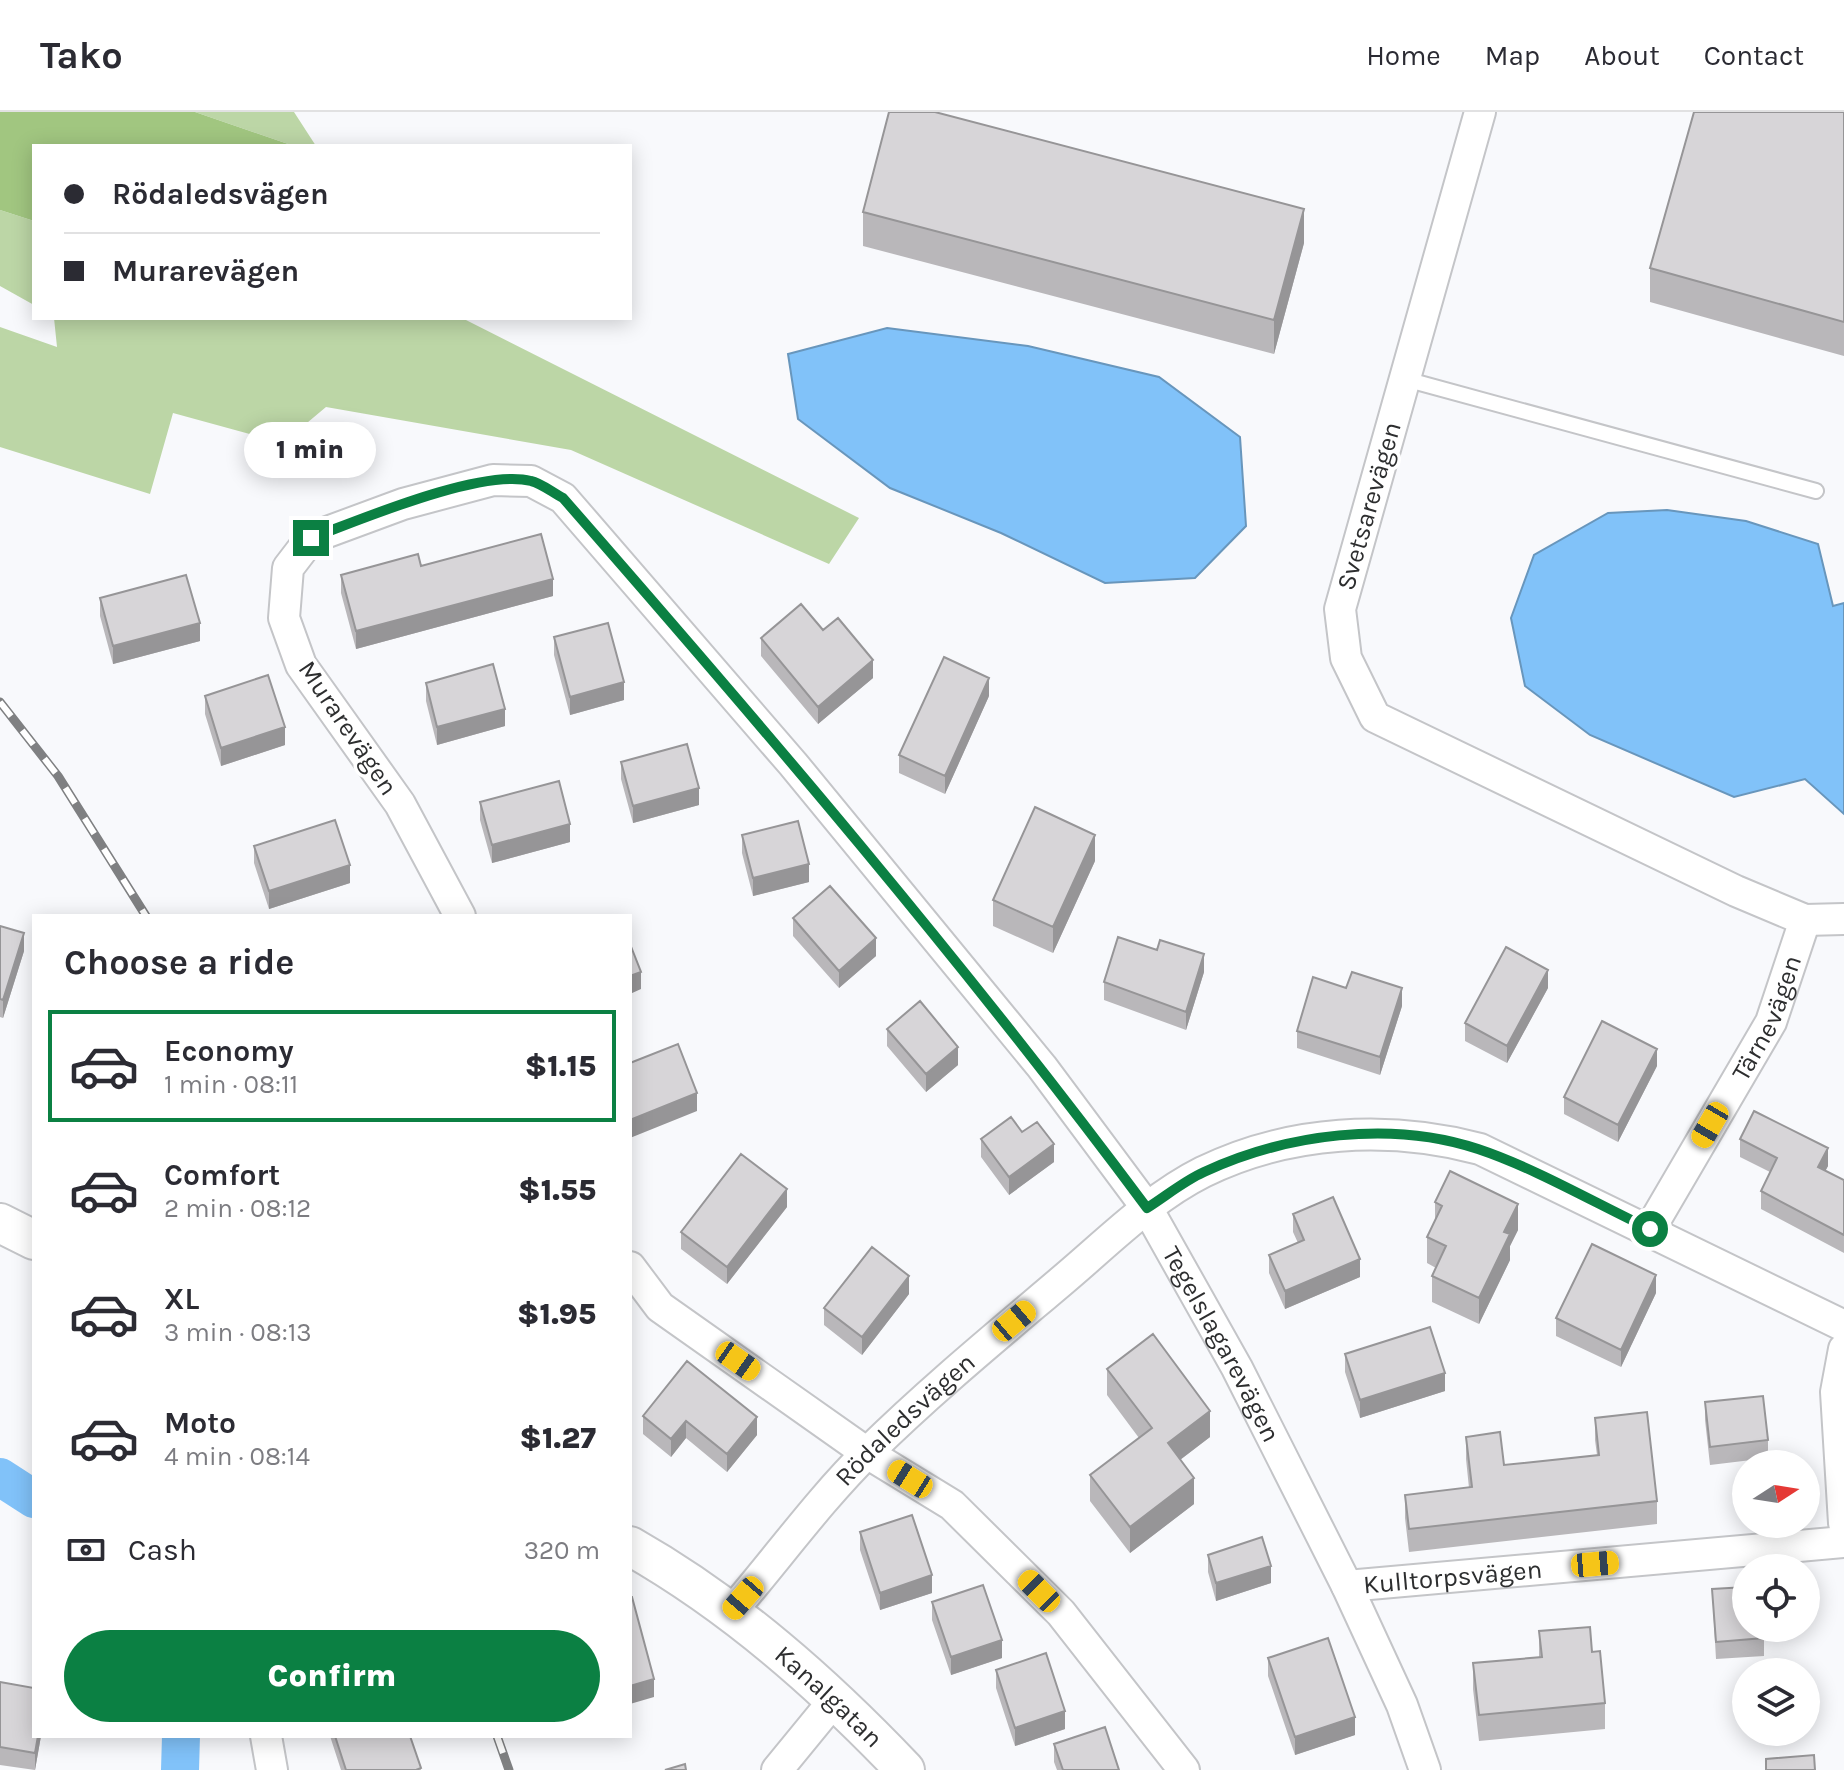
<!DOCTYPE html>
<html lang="en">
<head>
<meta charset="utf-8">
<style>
	:root { --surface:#fff; --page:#f7f7f7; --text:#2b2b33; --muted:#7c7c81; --line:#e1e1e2; --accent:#0b8043 }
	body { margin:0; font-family:Karla,sans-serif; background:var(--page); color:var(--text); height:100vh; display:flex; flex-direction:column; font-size:30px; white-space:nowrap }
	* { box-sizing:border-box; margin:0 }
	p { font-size:26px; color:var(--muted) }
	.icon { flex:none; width:44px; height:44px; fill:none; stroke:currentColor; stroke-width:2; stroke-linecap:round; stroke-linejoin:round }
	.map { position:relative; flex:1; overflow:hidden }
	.side { position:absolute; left:32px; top:802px; width:600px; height:824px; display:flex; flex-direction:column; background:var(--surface); border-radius:0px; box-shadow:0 4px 20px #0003 }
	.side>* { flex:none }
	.guide { position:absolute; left:32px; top:32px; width:600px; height:176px; border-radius:0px; box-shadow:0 4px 20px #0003; display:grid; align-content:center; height:176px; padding:0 32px; background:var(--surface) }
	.needle { width:52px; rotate:78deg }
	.fabs { position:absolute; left:1732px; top:1338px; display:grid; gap:16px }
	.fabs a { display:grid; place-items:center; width:88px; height:88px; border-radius:50%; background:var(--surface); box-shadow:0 4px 20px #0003; font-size:40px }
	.end { position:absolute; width:36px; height:36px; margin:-18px; border:10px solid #0b8043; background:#fff; box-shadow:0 0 0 4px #fff }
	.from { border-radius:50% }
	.bubble { position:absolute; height:56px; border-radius:28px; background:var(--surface); box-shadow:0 4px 20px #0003; font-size:26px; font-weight:800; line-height:56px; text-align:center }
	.car { position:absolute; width:24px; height:48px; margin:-24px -12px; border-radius:10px; box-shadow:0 0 6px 2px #0007; background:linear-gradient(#f5c518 24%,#345 0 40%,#f5c518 0 76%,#345 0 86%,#f5c518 0) }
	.guide b { display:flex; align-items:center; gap:28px; height:76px; font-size:30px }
	.guide b+b { border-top:2px solid var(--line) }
	.guide i { width:20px; height:20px; background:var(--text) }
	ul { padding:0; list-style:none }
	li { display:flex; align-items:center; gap:24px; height:112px; margin:0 16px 12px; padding:0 16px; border:4px solid transparent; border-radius:0px }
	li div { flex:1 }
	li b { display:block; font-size:30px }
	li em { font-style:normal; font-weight:800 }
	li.current { border-color:var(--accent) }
	li>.icon { width:72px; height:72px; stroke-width:1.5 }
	h2 { padding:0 32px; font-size:36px; line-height:96px }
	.pay { display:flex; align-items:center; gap:20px; height:88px; padding:0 32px; font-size:30px }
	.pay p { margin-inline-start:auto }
	.primary-button { display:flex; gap:16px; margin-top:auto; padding:16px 32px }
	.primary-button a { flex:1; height:92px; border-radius:48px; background:var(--accent); color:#fff; font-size:32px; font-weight:800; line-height:92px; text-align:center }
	header { display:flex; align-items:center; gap:48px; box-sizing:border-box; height:112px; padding:0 40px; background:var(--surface); border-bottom:2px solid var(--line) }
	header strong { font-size:38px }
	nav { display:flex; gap:44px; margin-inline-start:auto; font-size:28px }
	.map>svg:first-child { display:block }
	.green { fill:#bcd6a6 }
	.forest { fill:#a1c680 }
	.water { fill:#81c2f9; stroke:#6896bc; stroke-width:2 }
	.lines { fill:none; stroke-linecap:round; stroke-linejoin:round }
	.canal { stroke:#81c2f9; stroke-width:38 }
	.service-casing { stroke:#c4c5c8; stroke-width:18 }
	.minor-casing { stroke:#c4c5c8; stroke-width:34 }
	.tertiary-casing { stroke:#c4c5c8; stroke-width:42 }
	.service { stroke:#fff; stroke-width:14 }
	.minor { stroke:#fff; stroke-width:30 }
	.tertiary { stroke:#fff; stroke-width:38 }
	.rail-casing { stroke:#7f8082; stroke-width:9 }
	.rail { stroke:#fff; stroke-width:6; stroke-dasharray:18; stroke-linecap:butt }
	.wall { fill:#b9b7ba }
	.shaded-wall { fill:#969597 }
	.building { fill:#d7d5d8; stroke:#969597; stroke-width:2 }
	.route { stroke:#0b8043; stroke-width:10 }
	.labels { text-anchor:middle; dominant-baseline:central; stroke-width:7; stroke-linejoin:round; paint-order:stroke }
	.street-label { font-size:26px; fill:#2d2e2f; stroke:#fff }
</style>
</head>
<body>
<header>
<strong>Tako</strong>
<nav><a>Home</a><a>Map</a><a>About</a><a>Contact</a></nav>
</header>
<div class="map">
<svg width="1844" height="1658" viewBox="0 0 1844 1658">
	<rect width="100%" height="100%" fill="#f8f9fc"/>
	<path class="green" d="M 195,0 L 294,0 L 316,34 L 294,34 Z
		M 0,98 L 34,109 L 34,193 L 0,174 Z
		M 54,206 L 462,206 L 859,406 L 829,452 L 571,338 L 326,295 L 283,331 L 173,301 L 150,382 L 0,335 L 0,215 L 57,235 Z"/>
	<path class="forest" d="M 0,0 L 195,0 L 294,34 L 34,34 L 34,109 L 0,98 Z"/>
	<path class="water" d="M 887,216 L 1028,234 L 1159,265 L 1240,325 L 1246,414 L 1195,466 L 1105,471 L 1001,421 L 890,376 L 798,307 L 788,242 Z
		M 1667,398 L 1746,409 L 1818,432 L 1833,494 L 1844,491 L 1844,702 L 1805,667 L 1734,685 L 1590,623 L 1525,574 L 1511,506 L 1534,443 L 1608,401 Z"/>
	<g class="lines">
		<path class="canal" d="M 0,1365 L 34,1387
			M 180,1658 L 181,1624"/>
		<g class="service-casing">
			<path id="service" d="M 1405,267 L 1816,379"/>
		</g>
		<g class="minor-casing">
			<g id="minor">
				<path d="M 1480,0 L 1340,497 L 1346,546 L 1375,605 L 1736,779 L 1805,808 L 1844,807"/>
				<path id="s1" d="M 460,804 L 400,692 L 301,553 L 284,506 L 288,456 L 311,426 L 403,392 L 493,368 L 531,369 L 563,386 L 793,652 L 1042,955 L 1147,1096 L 1237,1256 L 1347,1474 L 1402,1593 L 1425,1658"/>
				<path id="s2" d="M 1650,1117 L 1771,910 L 1805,808"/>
				<path d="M 630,1155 L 660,1195 L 867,1341 L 952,1393 L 1061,1501 L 1184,1658"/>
				<path d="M 1844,1237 L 1836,1280 L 1844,1411"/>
				<path id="s3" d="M 1347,1474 L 1844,1430"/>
				<path id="s4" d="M 731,1500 C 777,1447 819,1388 869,1339 C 931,1278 998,1223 1064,1167 C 1108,1130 1151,1086 1203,1060 C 1289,1018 1389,1013 1480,1037 L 1844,1214"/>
				<path d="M 266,1624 L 272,1658"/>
				<path d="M 777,1658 L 836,1586"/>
			</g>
		</g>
		<g class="tertiary-casing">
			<g id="tertiary">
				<path d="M 0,1111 L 34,1128"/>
				<path id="s5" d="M 630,1434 C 734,1493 823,1572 905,1658"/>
			</g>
		</g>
		<use href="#service" class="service"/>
		<use href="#minor" class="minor"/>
		<use href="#tertiary" class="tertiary"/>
		<g class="rail-casing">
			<path id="rail" d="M 0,590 L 58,664 L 146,804
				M 497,1624 L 509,1658"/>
		</g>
		<use href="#rail" class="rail"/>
	</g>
	<path class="wall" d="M 1844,0 L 1844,244 L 1650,190 L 1650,156 Z
		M 863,100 L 1304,131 L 1274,242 L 863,134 Z
		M 341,463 L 553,484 L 356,537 L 341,481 Z
		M 100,486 L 200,529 L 113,552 L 100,504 Z
		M 823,518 L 873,566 L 818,612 L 761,544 L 761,526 Z
		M 554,525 L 624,588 L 570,603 L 554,543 Z
		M 426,571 L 505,614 L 437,633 L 426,589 Z
		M 205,584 L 285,633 L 221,654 L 205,602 Z
		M 989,584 L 945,682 L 899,661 L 899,643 Z
		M 621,650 L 699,693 L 633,711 L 621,667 Z
		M 480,690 L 570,730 L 492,751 L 480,708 Z
		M 742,723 L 809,770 L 753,784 L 742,741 Z
		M 254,734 L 350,771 L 269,797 L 254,751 Z
		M 1095,749 L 1053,841 L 993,814 L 993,788 Z
		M 793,806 L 876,844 L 839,876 L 793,824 Z
		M 0,814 L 24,839 L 3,906 L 0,905 Z
		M 1204,860 L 1186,918 L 1104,888 L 1104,870 Z
		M 1548,876 L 1507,951 L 1465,929 L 1465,911 Z
		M 1402,894 L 1380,963 L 1297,936 L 1297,919 Z
		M 887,917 L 958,953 L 926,980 L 887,934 Z
		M 1657,954 L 1618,1030 L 1564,1002 L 1564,985 Z
		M 1022,1020 L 1054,1050 L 1009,1083 L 981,1045 L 981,1027 Z
		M 1740,1027 L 1828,1054 L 1825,1059 L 1844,1068 L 1844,1141 L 1761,1097 L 1761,1079 L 1770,1060 L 1740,1045 Z
		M 1435,1090 L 1518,1118 L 1510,1134 L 1510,1148 L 1479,1212 L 1432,1190 L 1432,1164 L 1436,1156 L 1427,1151 L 1427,1125 L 1435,1109 Z
		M 787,1095 L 727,1172 L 681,1137 L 681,1120 Z
		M 1293,1102 L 1360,1165 L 1285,1197 L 1269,1161 L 1269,1143 L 1298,1131 L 1293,1120 Z
		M 1656,1181 L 1621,1255 L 1556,1224 L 1556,1206 Z
		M 909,1182 L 862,1243 L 824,1213 L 824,1196 Z
		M 1345,1242 L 1445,1279 L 1360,1306 L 1345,1260 Z
		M 687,1249 L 757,1323 L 727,1360 L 686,1326 L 671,1345 L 643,1322 L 643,1304 Z
		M 1107,1257 L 1210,1325 L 1180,1348 L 1194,1392 L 1130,1441 L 1090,1389 L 1090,1363 L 1139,1326 L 1107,1283 Z
		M 1705,1290 L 1768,1328 L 1768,1346 L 1710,1353 L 1705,1308 Z
		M 1595,1306 L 1657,1389 L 1657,1412 L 1409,1440 L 1405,1406 L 1405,1383 L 1469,1376 L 1466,1347 L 1466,1325 L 1504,1353 L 1597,1343 L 1595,1328 Z
		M 860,1420 L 932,1481 L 880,1498 L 860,1438 Z
		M 1208,1443 L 1271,1471 L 1216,1489 L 1208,1460 Z
		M 1712,1477 L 1764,1526 L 1764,1544 L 1716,1547 Z
		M 932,1490 L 1002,1546 L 951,1563 L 932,1508 Z
		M 1539,1519 L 1592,1540 L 1605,1591 L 1605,1617 L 1479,1629 L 1473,1577 L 1473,1551 L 1539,1545 Z
		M 1268,1546 L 1355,1623 L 1295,1643 L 1268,1564 Z
		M 996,1558 L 1065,1617 L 1015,1634 L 996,1576 Z
		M 0,1570 L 34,1624 L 41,1624 L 35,1658 L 0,1653 Z
		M 330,1624 L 410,1624 L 421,1658 L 341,1658 Z
		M 1054,1632 L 1119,1658 L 1057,1658 L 1054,1650 Z"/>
	<path class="shaded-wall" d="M 1304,97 L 1304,131 L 1274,242 L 1274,208 Z
		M 553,467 L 553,484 L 356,537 L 356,519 Z
		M 200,511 L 200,529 L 113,552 L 113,534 Z
		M 873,548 L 873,566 L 818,612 L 818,595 Z
		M 989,566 L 989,584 L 945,682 L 945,664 Z
		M 624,570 L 624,588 L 570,603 L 570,585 Z
		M 505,597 L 505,614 L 437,633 L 437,615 Z
		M 285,615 L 285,633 L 221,654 L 221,636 Z
		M 699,676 L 699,693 L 633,711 L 633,694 Z
		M 570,712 L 570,730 L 492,751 L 492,733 Z
		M 1095,723 L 1095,749 L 1053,841 L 1053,815 Z
		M 809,752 L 809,770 L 753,784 L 753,766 Z
		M 350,753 L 350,771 L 269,797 L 269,779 Z
		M 24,821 L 24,839 L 3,906 L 3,888 Z
		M 876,826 L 876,844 L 839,876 L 839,859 Z
		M 1204,842 L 1204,860 L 1186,918 L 1186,900 Z
		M 1548,858 L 1548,876 L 1507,951 L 1507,934 Z
		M 641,860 L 641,877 L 630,882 L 630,864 Z
		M 1402,876 L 1402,894 L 1380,963 L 1380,945 Z
		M 958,935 L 958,953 L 926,980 L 926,962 Z
		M 1657,937 L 1657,954 L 1618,1030 L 1618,1013 Z
		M 697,981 L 697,999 L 630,1026 L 630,1008 Z
		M 1054,1032 L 1054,1050 L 1009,1083 L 1009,1065 Z
		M 1828,1036 L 1828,1054 L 1818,1073 L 1818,1055 Z
		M 787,1077 L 787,1095 L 727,1172 L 727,1155 Z
		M 1518,1092 L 1518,1118 L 1510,1134 L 1510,1148 L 1479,1212 L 1479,1186 L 1504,1120 Z
		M 1360,1147 L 1360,1165 L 1285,1197 L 1285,1179 Z
		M 1656,1163 L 1656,1181 L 1621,1255 L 1621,1238 Z
		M 909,1164 L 909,1182 L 862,1243 L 862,1225 Z
		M 1445,1261 L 1445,1279 L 1360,1306 L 1360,1288 Z
		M 1210,1299 L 1210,1325 L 1168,1357 L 1168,1331 Z
		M 757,1305 L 757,1323 L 727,1360 L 727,1342 Z
		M 686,1309 L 686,1326 L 671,1345 L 671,1327 Z
		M 1194,1366 L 1194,1392 L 1130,1441 L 1130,1415 Z
		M 1271,1454 L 1271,1471 L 1216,1489 L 1216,1471 Z
		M 932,1463 L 932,1481 L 880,1498 L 880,1481 Z
		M 1002,1528 L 1002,1546 L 951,1563 L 951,1545 Z
		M 654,1567 L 654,1585 L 630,1592 L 630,1574 Z
		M 1065,1599 L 1065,1617 L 1015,1634 L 1015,1616 Z
		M 1355,1605 L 1355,1623 L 1295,1643 L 1295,1625 Z
		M 38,1624 L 41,1624 L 35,1658 L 35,1641 Z"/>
	<path class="building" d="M 889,0 L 935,0 L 1304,97 L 1274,208 L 863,100 Z
		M 1694,0 L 1844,0 L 1844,210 L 1650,156 Z
		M 541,422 L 553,467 L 356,519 L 341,463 L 418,442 L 421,454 Z
		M 186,463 L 200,511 L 113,534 L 100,486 Z
		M 801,492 L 823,518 L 838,506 L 873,548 L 818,595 L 761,526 Z
		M 608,511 L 624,570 L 570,585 L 554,525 Z
		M 944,545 L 989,566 L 945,664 L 899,643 Z
		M 493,552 L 505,597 L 437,615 L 426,571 Z
		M 268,563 L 285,615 L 221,636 L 205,584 Z
		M 687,632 L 699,676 L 633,694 L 621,650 Z
		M 559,669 L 570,712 L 492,733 L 480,690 Z
		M 1035,695 L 1095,723 L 1053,815 L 993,788 Z
		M 335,708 L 350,753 L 269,779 L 254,734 Z
		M 798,709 L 809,752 L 753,766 L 742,723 Z
		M 830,774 L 876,826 L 839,859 L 793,806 Z
		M 0,814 L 24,821 L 3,888 L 0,887 Z
		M 1118,825 L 1157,838 L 1160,828 L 1204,842 L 1186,900 L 1104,870 Z
		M 630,832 L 641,860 L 630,864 Z
		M 1506,835 L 1548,858 L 1507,934 L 1465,911 Z
		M 1352,860 L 1402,876 L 1380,945 L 1297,919 L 1313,865 L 1346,876 Z
		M 920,889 L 958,935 L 926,962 L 887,917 Z
		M 1602,909 L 1657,937 L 1618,1013 L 1564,985 Z
		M 678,932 L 697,981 L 630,1008 L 630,951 Z
		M 1754,999 L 1828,1036 L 1818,1055 L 1844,1068 L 1844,1123 L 1761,1079 L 1777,1046 L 1740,1027 Z
		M 1011,1005 L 1022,1020 L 1037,1010 L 1054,1032 L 1009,1065 L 981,1027 Z
		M 741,1042 L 787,1077 L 727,1155 L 681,1120 Z
		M 1450,1059 L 1518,1092 L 1504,1120 L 1510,1122 L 1479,1186 L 1432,1164 L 1446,1134 L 1427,1125 L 1442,1094 L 1435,1090 Z
		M 1333,1085 L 1360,1147 L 1285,1179 L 1269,1143 L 1304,1128 L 1293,1102 Z
		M 1592,1132 L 1656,1163 L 1621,1238 L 1556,1206 Z
		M 872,1135 L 909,1164 L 862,1225 L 824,1196 Z
		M 1430,1215 L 1445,1261 L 1360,1288 L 1345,1242 Z
		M 1153,1222 L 1210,1299 L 1168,1331 L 1194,1366 L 1130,1415 L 1090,1363 L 1152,1316 L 1107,1257 Z
		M 687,1249 L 757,1305 L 727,1342 L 686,1309 L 671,1327 L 643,1304 Z
		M 1763,1284 L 1768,1328 L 1710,1335 L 1705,1290 Z
		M 1647,1300 L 1657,1389 L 1409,1417 L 1405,1383 L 1472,1375 L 1466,1325 L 1500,1320 L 1504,1353 L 1599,1343 L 1595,1306 Z
		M 912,1403 L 932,1463 L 880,1481 L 860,1420 Z
		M 1262,1425 L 1271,1454 L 1216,1471 L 1208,1443 Z
		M 983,1473 L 1002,1528 L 951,1545 L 932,1490 Z
		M 1746,1475 L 1746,1516 L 1763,1516 L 1764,1526 L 1716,1530 L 1712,1477 Z
		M 630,1485 L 632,1485 L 654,1567 L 630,1574 Z
		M 1590,1515 L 1592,1540 L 1600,1539 L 1605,1591 L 1479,1603 L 1473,1551 L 1542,1545 L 1539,1519 Z
		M 1328,1526 L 1355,1605 L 1295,1625 L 1268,1546 Z
		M 1046,1541 L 1065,1599 L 1015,1616 L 996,1558 Z
		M 0,1570 L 34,1576 L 34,1624 L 38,1624 L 35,1641 L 0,1635 Z
		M 1105,1615 L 1119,1658 L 1063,1658 L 1054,1632 Z
		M 335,1624 L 410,1624 L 421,1656 L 416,1658 L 346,1658 Z
		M 1814,1643 L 1815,1658 L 1766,1658 L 1766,1647 Z
		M 685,1652 L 686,1658 L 665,1658 Z"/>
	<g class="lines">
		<path class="route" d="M 311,426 C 360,408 481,356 531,369 C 541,371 553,381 563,386 C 765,617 964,850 1147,1096 C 1166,1084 1184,1069 1204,1060 C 1286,1022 1391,1008 1478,1037 C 1535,1056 1595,1091 1650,1117"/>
	</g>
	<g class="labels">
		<g class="street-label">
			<text transform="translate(1369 394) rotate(-74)">Svetsarevägen</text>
			<text transform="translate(348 616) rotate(56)">Murarevägen</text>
			<text stroke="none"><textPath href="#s2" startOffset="242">Tärnevägen</textPath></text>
			<text stroke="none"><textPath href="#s1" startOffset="1776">Tegelslagarevägen</textPath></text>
			<text stroke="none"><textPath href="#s4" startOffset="260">Rödaledsvägen</textPath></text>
			<text stroke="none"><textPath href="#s3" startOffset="106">Kulltorpsvägen</textPath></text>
			<text stroke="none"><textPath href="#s5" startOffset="250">Kanalgatan</textPath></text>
		</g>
	</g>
</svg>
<div class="fabs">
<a><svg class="needle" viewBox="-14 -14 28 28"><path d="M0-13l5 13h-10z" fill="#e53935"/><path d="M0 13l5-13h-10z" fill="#7c7c81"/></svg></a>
<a><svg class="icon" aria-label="locate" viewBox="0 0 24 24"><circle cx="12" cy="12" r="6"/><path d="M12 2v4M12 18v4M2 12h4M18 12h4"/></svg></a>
<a><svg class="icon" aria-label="layers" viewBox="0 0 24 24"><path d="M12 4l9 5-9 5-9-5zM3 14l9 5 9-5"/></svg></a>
</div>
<i class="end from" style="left:1650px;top:1117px"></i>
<i class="end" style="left:311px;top:426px"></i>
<div class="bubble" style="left:244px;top:310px;width:132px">1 min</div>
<i class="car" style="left:1710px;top:1013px;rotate:210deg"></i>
<i class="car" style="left:1014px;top:1209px;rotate:50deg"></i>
<i class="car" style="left:738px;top:1249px;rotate:125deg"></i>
<i class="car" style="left:910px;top:1367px;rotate:302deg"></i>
<i class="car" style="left:1595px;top:1452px;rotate:85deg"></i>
<i class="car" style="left:1039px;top:1479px;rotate:315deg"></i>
<i class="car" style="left:743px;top:1486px;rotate:221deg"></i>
<div class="guide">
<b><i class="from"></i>Rödaledsvägen</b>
<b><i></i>Murarevägen</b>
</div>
<section class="side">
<h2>Choose a ride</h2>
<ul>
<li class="current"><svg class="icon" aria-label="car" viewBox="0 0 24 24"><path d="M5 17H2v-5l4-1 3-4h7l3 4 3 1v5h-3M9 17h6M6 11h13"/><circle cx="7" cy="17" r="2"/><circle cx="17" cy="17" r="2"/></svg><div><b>Economy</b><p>1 min · 08:11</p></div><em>$1.15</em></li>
<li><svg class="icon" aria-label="car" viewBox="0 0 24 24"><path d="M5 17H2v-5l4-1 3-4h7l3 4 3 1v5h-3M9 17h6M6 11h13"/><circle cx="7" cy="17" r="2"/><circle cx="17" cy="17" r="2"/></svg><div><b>Comfort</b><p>2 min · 08:12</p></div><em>$1.55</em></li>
<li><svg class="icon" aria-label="car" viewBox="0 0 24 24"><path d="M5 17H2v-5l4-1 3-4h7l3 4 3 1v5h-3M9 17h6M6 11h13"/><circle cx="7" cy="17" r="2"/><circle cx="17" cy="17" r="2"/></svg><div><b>XL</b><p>3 min · 08:13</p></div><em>$1.95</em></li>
<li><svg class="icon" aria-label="car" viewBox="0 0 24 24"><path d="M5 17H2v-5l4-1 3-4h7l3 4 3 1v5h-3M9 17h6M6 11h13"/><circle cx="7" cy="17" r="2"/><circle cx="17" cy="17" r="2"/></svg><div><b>Moto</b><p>4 min · 08:14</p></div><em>$1.27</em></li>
</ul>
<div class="pay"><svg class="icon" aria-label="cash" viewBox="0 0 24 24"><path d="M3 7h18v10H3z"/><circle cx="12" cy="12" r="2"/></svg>Cash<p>320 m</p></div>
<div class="primary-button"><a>Confirm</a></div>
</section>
</div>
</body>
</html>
